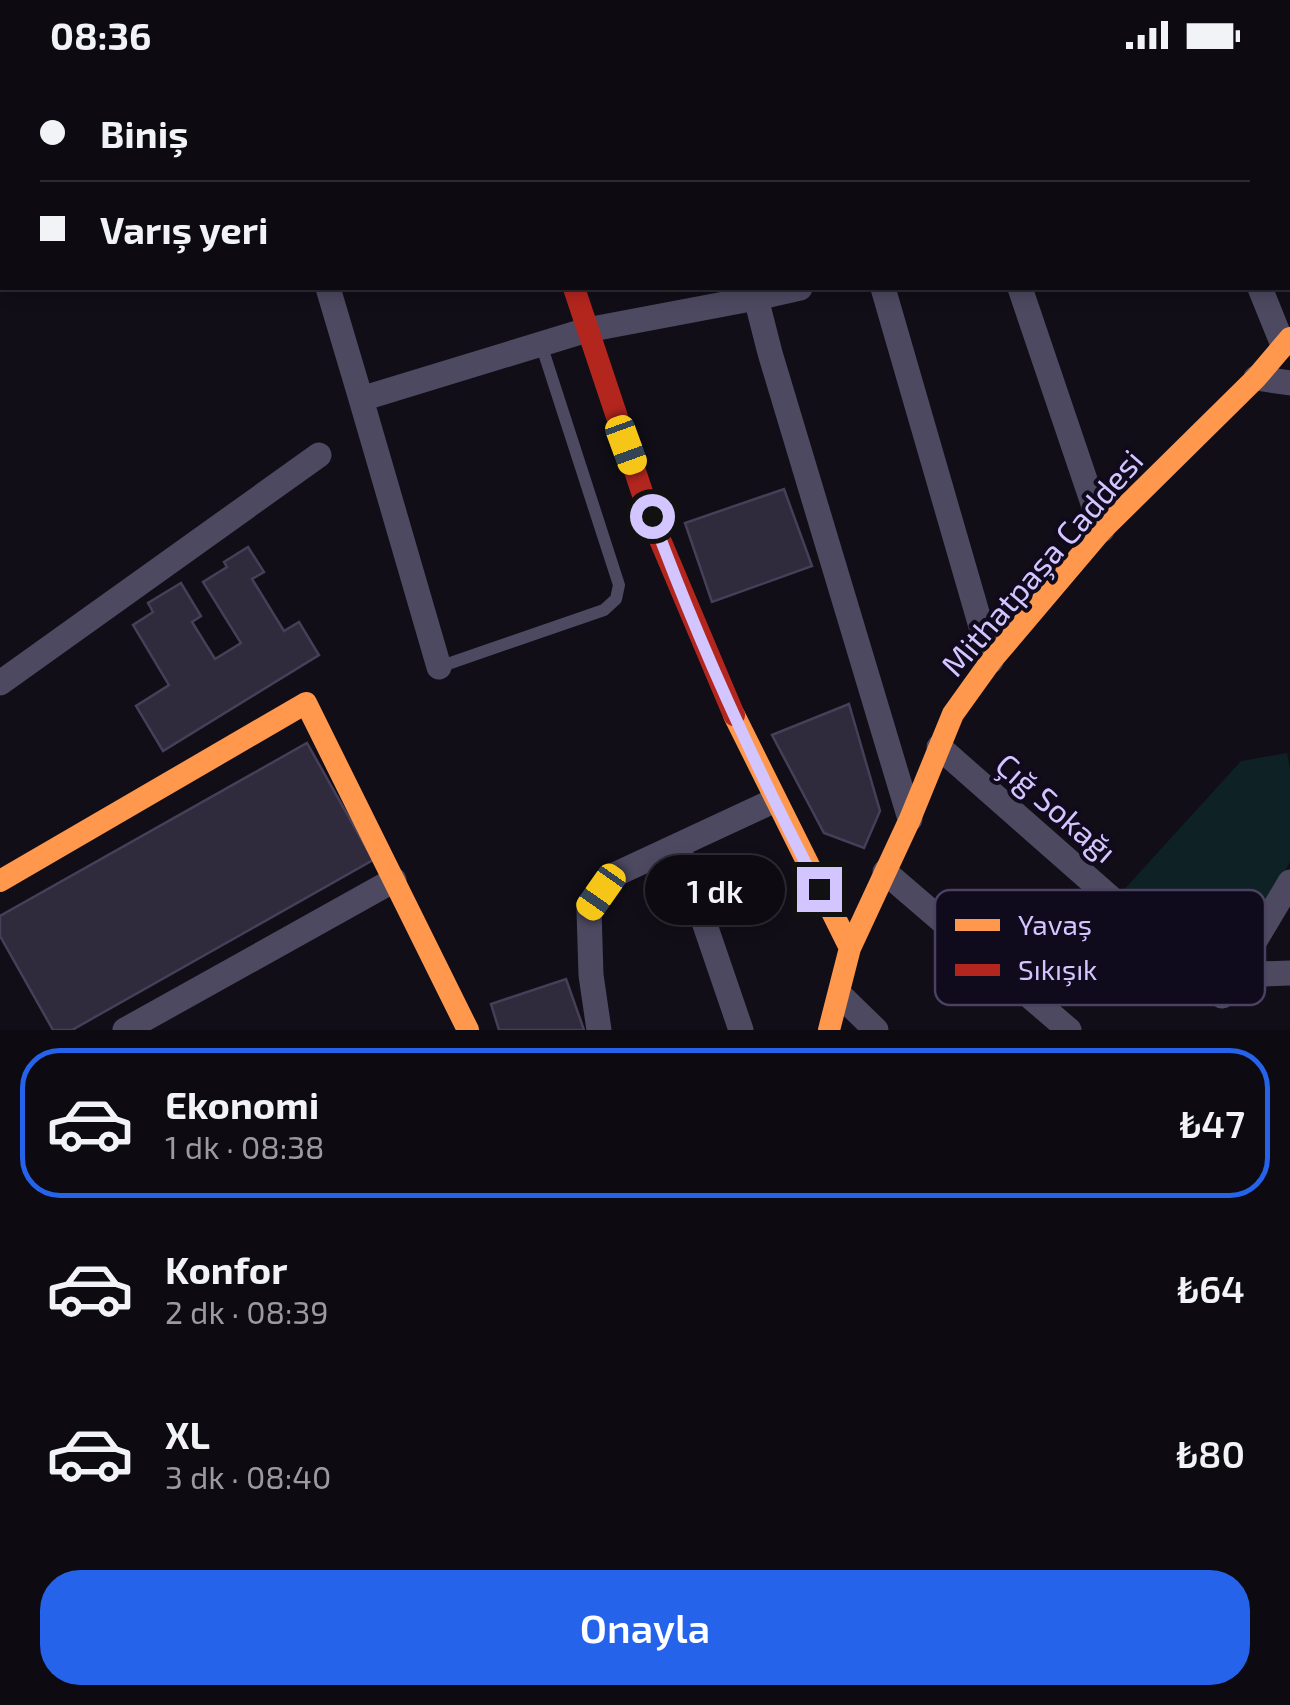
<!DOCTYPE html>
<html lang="tr">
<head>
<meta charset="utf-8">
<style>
	:root { --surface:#0d0a12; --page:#1b1820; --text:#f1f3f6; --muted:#9a9a9f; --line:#2d2b32; --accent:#2563eb }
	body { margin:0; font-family:"Exo 2",sans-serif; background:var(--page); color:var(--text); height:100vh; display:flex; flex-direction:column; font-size:38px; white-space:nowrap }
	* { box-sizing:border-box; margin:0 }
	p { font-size:32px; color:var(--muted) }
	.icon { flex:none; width:55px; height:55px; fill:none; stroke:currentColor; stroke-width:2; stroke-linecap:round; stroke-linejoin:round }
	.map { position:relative; height:960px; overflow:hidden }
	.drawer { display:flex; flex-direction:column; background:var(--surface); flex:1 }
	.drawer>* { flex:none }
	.top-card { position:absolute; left:0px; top:0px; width:1290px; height:220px; box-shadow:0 5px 15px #0003,0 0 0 2px var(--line); display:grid; align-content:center; height:220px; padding:0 40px; background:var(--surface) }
	.end { position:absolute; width:45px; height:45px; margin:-22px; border:12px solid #d3c5ff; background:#111; box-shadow:0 0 0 5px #111 }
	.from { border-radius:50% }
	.bubble { position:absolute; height:70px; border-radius:35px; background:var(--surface); box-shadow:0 5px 15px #0003,0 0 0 2px var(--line); font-size:32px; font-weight:600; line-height:70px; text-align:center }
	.car { position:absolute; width:30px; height:60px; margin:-30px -15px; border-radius:12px; box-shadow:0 0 8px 2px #0007; background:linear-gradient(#f5c518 24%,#345 0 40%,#f5c518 0 76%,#345 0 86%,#f5c518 0) }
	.top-card b { display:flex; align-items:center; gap:35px; height:95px; font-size:38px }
	.top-card b+b { border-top:2px solid var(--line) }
	.top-card i { width:25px; height:25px; background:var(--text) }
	ul { padding:18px 0 0; list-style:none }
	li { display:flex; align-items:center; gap:30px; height:150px; margin:0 20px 15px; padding:0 20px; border:5px solid transparent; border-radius:40px }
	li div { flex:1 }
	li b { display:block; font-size:38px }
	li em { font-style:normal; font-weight:600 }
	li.selected { border-color:var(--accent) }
	li>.icon { width:90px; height:90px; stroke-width:1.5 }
	.action { display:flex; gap:20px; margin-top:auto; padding:20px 40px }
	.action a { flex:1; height:115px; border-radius:40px; background:var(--accent); color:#fff; font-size:40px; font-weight:600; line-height:115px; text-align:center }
	.status { display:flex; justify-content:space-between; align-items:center; height:70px; padding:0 50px; background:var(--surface); direction:ltr }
	.status svg { height:28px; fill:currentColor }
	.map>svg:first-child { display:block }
	.green { fill:#0e2124 }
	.building { fill:#2f2a3c; stroke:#463f58; stroke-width:2.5 }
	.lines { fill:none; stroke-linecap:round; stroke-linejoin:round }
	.lane { stroke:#4d4961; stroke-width:12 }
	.street { stroke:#4d4961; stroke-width:25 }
	.slow { stroke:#ff974d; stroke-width:22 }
	.jam { stroke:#b3261e; stroke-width:22 }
	.route { stroke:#d3c5ff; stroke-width:12 }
	.labels { text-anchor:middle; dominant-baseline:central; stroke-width:8; stroke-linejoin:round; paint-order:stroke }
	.street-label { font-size:32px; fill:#d3c5ff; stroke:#0f0a1c }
	.key { fill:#0f0a1c; stroke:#4a4260; stroke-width:2.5 }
	.key-label { font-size:28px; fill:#d3c5ff }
</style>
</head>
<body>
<div class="status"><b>08:36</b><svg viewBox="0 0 49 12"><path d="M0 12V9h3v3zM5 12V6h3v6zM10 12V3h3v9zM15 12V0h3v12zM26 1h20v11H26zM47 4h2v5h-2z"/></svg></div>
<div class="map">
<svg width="1290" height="960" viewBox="0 0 1290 960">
	<rect width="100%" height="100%" fill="#110e18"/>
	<path class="green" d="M 1287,683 L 1290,698 L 1290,792 L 1226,909 L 1120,824 L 1241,691 Z"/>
	<path class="building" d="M 784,419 L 812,496 L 712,532 L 685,453 Z
		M 248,477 L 264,502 L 252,509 L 284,561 L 299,552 L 319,585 L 163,681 L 136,636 L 169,615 L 133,555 L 153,542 L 148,533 L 181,513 L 201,546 L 192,552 L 215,589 L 241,573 L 203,512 L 227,497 L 224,492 Z
		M 849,634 L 880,741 L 864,778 L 824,763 L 772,665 Z
		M 307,673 L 373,790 L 72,960 L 53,960 L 0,866 L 0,846 Z
		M 566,909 L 584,960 L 499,960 L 491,934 Z"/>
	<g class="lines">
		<path class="lane" d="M 104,0 L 105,2
			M 439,597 L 604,540 L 616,529 L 619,515 L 541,274"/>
		<path class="street" d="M 264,0 L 265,2
			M 507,0 L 508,2
			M 945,0 L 946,2
			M 1113,0 L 1114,2
			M 1253,0 L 1254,2
			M 328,218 L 361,329 L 587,260 L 756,228
			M 800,218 L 756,228 L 770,283 L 910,749
			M 883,218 L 991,591
			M 1020,218 L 1102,460
			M 1260,218 L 1283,275
			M 1256,308 L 1290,313
			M 361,329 L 439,597
			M 0,613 L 319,385
			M 939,677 L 1222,926
			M 678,776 L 741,960
			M 885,802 L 1069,960
			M 1225,924 L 1261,904 L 1290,903
			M 840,925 L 876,960
			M 1222,926 L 1290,812
			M 125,960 L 394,810
			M 599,960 L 591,905 L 589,840 L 614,805 L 773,731"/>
		<path class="slow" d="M 734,645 L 850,878
			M 0,811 L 306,633 L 468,960
			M 829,960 L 850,878 L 910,749 L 953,644 L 991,591 L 1102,460 L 1256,308 L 1290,268"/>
		<path class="jam" d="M 574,218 L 650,446 L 734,645"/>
	</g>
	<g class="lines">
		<path class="route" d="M 652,446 C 699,574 756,698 819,819"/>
	</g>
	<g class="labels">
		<g class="street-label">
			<text transform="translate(1041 492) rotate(-49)">Mithatpaşa Caddesi</text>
			<text transform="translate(1057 737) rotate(41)">Çığ Sokağı</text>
		</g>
	</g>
	<rect x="935" y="820" width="330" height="115" rx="15" class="key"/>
	<rect x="955" y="849" width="45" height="12" fill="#ff974d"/>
	<rect x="955" y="894" width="45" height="12" fill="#b3261e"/>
	<g class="key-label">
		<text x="1018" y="865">Yavaş</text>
		<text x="1018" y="910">Sıkışık</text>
	</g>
</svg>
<i class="end from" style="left:652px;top:446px"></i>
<i class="end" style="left:819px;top:819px"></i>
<div class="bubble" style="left:645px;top:785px;width:140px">1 dk</div>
<i class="car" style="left:626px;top:375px;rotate:160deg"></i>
<i class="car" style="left:601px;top:822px;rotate:215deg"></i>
<div class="top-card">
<b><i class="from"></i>Biniş</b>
<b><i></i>Varış yeri</b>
</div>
</div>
<section class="drawer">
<ul>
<li class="selected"><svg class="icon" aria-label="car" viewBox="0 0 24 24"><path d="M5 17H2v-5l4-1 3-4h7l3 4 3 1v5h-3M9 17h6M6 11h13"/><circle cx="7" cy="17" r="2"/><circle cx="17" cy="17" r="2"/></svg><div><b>Ekonomi</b><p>1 dk · 08:38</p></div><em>₺47</em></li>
<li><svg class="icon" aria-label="car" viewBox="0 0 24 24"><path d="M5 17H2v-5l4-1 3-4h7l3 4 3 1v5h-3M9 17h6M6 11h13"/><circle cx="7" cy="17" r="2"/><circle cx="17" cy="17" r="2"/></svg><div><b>Konfor</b><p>2 dk · 08:39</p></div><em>₺64</em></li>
<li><svg class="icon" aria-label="car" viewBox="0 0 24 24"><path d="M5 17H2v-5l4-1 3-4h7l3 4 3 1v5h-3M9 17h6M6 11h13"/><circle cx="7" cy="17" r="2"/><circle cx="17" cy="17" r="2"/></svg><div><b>XL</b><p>3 dk · 08:40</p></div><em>₺80</em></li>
</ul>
<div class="action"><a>Onayla</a></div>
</section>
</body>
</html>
